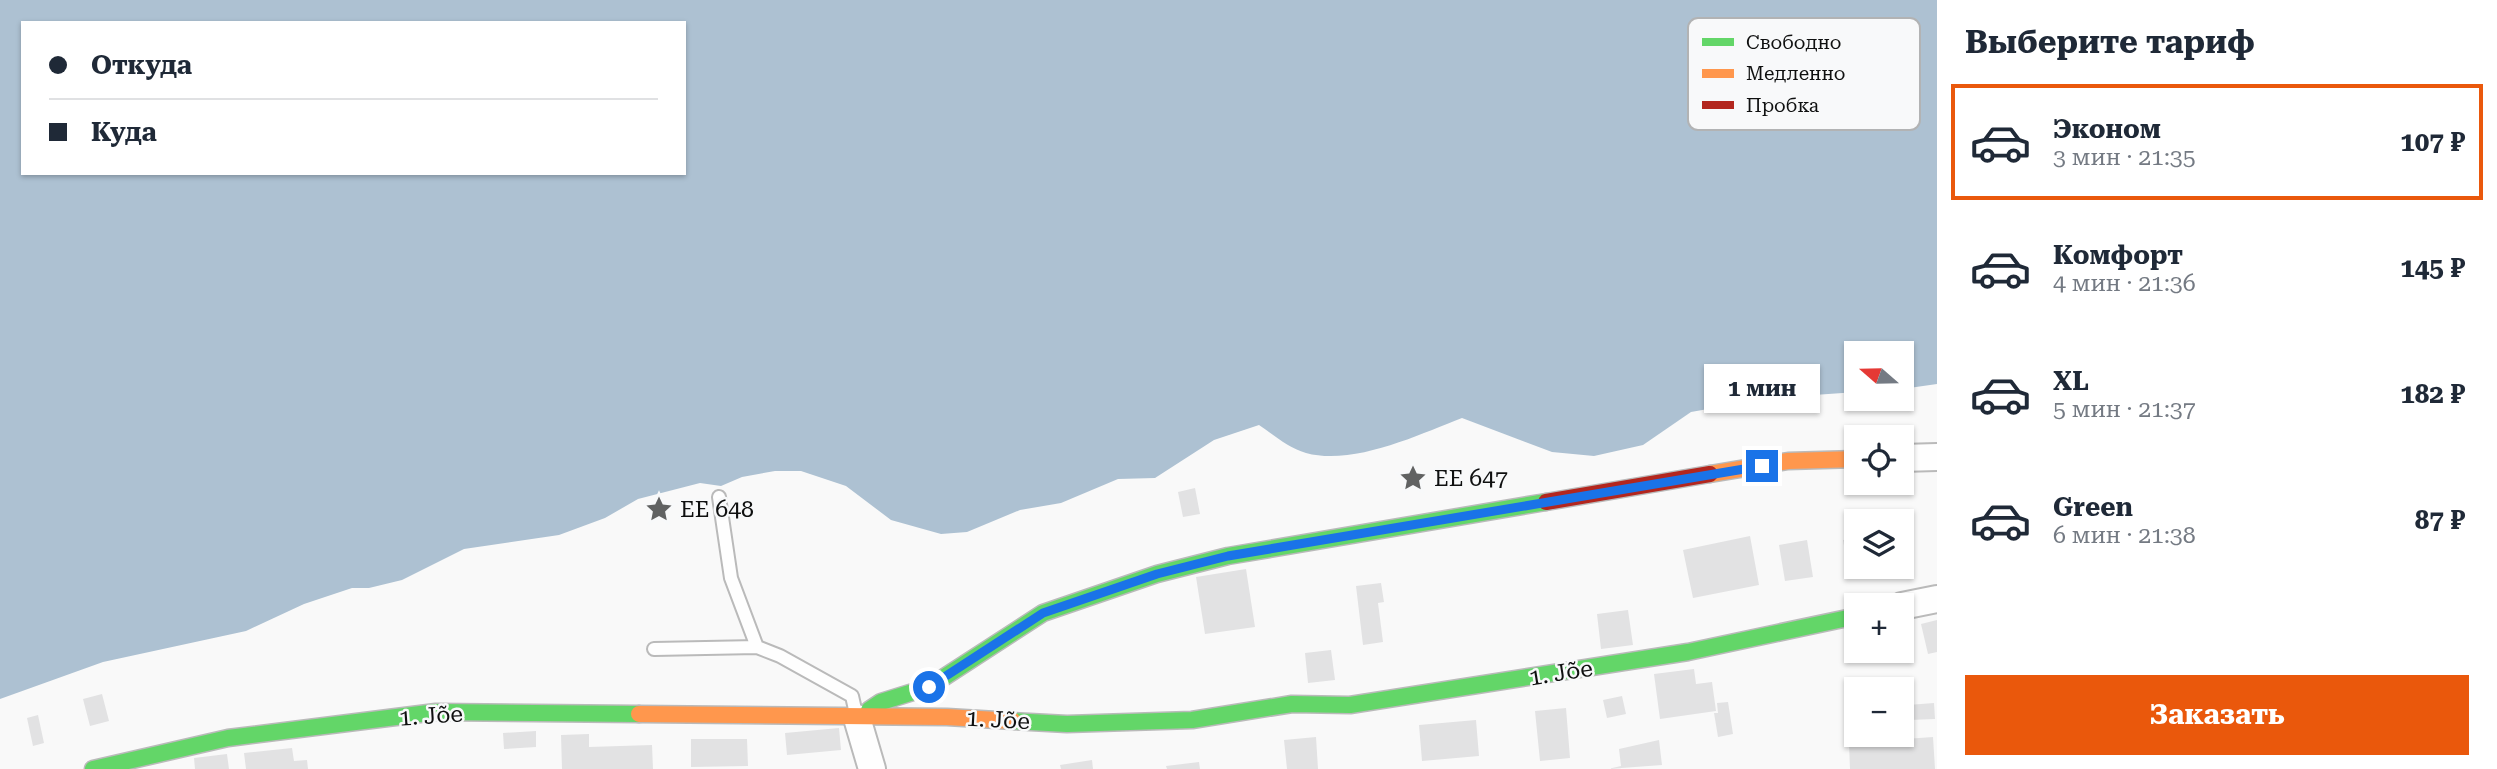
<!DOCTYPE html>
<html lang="ru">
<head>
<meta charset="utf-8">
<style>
	:root { --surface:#fff; --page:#f2f2f3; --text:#1f2937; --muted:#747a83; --line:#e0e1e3; --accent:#ea580c }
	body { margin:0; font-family:"Roboto Serif",serif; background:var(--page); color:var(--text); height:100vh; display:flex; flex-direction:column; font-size:26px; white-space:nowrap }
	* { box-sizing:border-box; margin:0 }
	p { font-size:23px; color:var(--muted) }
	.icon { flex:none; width:38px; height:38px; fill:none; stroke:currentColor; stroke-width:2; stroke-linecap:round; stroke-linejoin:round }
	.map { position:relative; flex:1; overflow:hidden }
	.details { display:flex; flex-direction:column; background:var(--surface); width:560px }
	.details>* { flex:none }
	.guide { position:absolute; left:21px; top:21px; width:665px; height:154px; border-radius:0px; box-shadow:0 2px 5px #0004; display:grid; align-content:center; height:154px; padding:0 28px; background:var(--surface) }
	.needle { width:46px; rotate:290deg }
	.controls { position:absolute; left:1844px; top:341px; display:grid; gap:14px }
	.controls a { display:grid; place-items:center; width:70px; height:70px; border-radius:0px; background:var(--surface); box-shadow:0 2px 5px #0004; font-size:35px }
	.end { position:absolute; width:32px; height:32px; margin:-16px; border:9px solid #1a73e8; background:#fff; box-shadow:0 0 0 4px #fff }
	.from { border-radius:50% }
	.bubble { position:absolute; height:49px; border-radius:0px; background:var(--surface); box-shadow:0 2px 5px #0004; font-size:23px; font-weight:700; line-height:49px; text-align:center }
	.guide b { display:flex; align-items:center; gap:24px; height:66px; font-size:26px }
	.guide b+b { border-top:2px solid var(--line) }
	.guide i { width:18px; height:18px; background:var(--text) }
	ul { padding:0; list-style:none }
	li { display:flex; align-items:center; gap:21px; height:116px; margin:0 14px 10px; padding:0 14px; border:4px solid transparent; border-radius:0px }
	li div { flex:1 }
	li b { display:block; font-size:26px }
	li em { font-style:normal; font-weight:700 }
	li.on { border-color:var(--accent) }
	li>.icon { width:63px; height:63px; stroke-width:1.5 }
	h2 { padding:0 28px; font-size:32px; line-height:84px }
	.cta { display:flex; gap:14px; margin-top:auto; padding:14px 28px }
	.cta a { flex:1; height:80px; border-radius:0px; background:var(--accent); color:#fff; font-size:28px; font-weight:700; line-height:80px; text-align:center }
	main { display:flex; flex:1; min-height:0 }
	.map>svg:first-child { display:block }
	.water { fill:#adc1d2; fill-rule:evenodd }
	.building { fill:#e2e2e3 }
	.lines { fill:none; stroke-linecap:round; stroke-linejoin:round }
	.lane-casing { stroke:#bababa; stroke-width:16 }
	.street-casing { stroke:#bababa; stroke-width:30 }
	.fast-casing { stroke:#bababa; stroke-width:19 }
	.slow-casing { stroke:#bababa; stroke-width:19 }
	.jam-casing { stroke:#bababa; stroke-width:19 }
	.lane { stroke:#fefefe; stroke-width:12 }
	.street { stroke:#fefefe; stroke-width:26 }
	.fast { stroke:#63d668; stroke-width:16 }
	.slow { stroke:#ff974d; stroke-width:16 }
	.jam { stroke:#b3261e; stroke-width:16 }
	.route { stroke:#1a73e8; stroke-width:9 }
	.labels { text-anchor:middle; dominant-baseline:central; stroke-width:5; stroke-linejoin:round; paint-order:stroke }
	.poi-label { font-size:23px; fill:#0f1010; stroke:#f8f9fa; text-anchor:start }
	.street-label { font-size:23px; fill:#0f1010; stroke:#f8f9fa }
	.key { fill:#f8f9fa; stroke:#b2b3b4; stroke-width:2 }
	.key-label { font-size:19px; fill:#0f1010 }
</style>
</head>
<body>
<main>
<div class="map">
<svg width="1937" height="769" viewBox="0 0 1937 769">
	<rect width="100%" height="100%" fill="#f9f9f9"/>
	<path class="water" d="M 0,0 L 1937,0 L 1937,384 L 1902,389 L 1902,354 L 1857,354 L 1857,392 L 1770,398 L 1691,412 L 1643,445 L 1594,456 L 1552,452 L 1462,418 C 1418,435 1353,466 1306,453 C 1288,448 1274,435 1259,425 L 1214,440 L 1155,478 L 1118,479 L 1061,503 L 1020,510 L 967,532 L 941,534 L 891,520 L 846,486 L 801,471 L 775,471 L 742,477 L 721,486 L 700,483 L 638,499 L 605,518 L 559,535 L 464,549 L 402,580 L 369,588 L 352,588 L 304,604 L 246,631 L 103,662 L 0,699 ZM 23,23 L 684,23 L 684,173 L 23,173 Z"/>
	<path class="building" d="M 1195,488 L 1200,514 L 1183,517 L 1178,492 Z
		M 1750,536 L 1759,585 L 1693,598 L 1683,550 Z
		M 1857,538 L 1857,563 L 1847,564 L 1843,540 Z
		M 1807,540 L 1813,577 L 1785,581 L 1779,545 Z
		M 1246,569 L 1255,627 L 1205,634 L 1196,577 Z
		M 1381,583 L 1384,602 L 1378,603 L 1383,642 L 1363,645 L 1356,586 Z
		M 1628,610 L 1633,645 L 1601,649 L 1597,614 Z
		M 1937,620 L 1937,652 L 1928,654 L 1921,624 Z
		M 1331,650 L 1335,680 L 1308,683 L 1305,653 Z
		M 1694,669 L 1696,684 L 1712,682 L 1716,711 L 1660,719 L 1654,674 Z
		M 102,694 L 109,721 L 90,726 L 83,699 Z
		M 1622,696 L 1626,714 L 1607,718 L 1603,700 Z
		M 1728,702 L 1733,734 L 1718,737 L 1714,713 L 1718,713 L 1717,703 Z
		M 1934,703 L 1935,719 L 1909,720 L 1908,705 Z
		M 1566,708 L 1570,758 L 1540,761 L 1535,711 Z
		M 38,715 L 44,743 L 33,746 L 27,718 Z
		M 1476,720 L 1479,756 L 1422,761 L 1419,725 Z
		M 839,728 L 841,750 L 787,755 L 785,733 Z
		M 536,731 L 536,747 L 504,749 L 503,733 Z
		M 589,734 L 589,747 L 652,745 L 653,769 L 562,769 L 561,735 Z
		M 1316,737 L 1318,769 L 1287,769 L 1284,740 Z
		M 1933,737 L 1935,769 L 1850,769 L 1849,743 Z
		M 691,739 L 747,739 L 748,766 L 691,767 Z
		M 1659,740 L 1662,765 L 1608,769 L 1621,766 L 1619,749 Z
		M 292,748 L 294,761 L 307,760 L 308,769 L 246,769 L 244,753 Z
		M 227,754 L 229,769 L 195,769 L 194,758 Z
		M 1092,760 L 1093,769 L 1061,769 L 1060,765 Z
		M 1199,762 L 1200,769 L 1167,769 L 1166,766 Z"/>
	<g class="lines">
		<g class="lane-casing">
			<path id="lane" d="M 719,497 L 731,578 L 757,647
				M 654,649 L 757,647 L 780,656 L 852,696 L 856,714"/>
		</g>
		<g class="street-casing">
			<path id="street" d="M 1902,458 L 1937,457
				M 1902,606 L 1937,599
				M 857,718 L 872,769"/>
		</g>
		<g class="fast-casing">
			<path id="fast" d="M 869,710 L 881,702 L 929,687 L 1043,613 L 1157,574 L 1228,556 L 1546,502
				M 1013,721 L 1067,724 L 1192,720 L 1292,704 L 1350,705 L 1688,652 L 1857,616
				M 93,769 L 228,738 L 436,712 L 639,714"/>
		</g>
		<g class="slow-casing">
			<path id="slow" d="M 1710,474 L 1788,461 L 1857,459
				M 639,714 L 947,717 L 1013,721"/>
		</g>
		<g class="jam-casing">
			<path id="jam" d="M 1546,502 L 1710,474"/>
		</g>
		<use href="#lane" class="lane"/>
		<use href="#street" class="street"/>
		<use href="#fast" class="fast"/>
		<use href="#slow" class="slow"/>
		<use href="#jam" class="jam"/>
	</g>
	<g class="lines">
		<path class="route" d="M 929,687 L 1043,613 L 1157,574 L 1228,556 L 1762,466"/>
	</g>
	<defs>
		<g id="sight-bare" transform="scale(2.1)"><path d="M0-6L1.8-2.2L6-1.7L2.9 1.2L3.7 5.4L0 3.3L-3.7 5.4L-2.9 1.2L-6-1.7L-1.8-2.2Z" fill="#616262" stroke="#f8f9fa" stroke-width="2.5" paint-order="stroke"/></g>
	</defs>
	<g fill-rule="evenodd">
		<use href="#sight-bare" x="1413" y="478"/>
		<use href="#sight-bare" x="659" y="509"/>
	</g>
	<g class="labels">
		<g class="poi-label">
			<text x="1434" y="478">EE 647</text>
			<text x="680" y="509">EE 648</text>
		</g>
		<g class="street-label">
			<text transform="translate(1561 673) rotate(-9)">1. Jõe</text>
			<text transform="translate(431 716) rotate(-4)">1. Jõe</text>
			<text transform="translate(998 720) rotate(3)">1. Jõe</text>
		</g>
	</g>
	<rect x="1688" y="18" width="232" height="112" rx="10" class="key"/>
	<rect x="1702" y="38" width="32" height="8" fill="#63d668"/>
	<rect x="1702" y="69" width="32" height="9" fill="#ff974d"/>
	<rect x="1702" y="101" width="32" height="8" fill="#b3261e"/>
	<g class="key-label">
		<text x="1746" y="49">Свободно</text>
		<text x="1746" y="80">Медленно</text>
		<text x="1746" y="112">Пробка</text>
	</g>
</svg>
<div class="controls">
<a><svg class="needle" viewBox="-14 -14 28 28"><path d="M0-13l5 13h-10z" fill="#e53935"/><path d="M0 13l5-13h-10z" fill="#747a83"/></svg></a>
<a><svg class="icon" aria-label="locate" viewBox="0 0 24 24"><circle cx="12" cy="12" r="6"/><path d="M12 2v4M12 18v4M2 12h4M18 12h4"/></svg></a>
<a><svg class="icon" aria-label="layers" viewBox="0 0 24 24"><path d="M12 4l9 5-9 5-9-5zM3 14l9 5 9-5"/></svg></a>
<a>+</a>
<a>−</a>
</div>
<i class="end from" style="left:929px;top:687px"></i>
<i class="end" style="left:1762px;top:466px"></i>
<div class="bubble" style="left:1704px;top:364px;width:116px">1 мин</div>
<div class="guide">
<b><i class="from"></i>Откуда</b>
<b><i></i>Куда</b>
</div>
</div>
<section class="details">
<h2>Выберите тариф</h2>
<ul>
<li class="on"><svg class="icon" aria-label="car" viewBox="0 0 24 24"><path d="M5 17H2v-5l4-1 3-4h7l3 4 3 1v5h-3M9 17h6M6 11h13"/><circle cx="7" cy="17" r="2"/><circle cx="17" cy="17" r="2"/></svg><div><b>Эконом</b><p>3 мин · 21:35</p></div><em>107 ₽</em></li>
<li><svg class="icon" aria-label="car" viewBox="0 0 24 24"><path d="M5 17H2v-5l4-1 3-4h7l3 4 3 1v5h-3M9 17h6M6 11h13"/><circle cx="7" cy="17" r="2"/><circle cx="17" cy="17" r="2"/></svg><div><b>Комфорт</b><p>4 мин · 21:36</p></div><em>145 ₽</em></li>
<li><svg class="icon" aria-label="car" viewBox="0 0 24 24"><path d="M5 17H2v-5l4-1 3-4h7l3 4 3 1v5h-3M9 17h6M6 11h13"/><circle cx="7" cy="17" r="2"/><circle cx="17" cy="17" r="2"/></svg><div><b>XL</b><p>5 мин · 21:37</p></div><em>182 ₽</em></li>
<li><svg class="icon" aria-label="car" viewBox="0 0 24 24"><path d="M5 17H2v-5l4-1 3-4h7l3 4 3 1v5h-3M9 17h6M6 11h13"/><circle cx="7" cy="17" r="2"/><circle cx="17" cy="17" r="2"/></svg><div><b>Green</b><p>6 мин · 21:38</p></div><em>87 ₽</em></li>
</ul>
<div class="cta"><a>Заказать</a></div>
</section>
</main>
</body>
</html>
